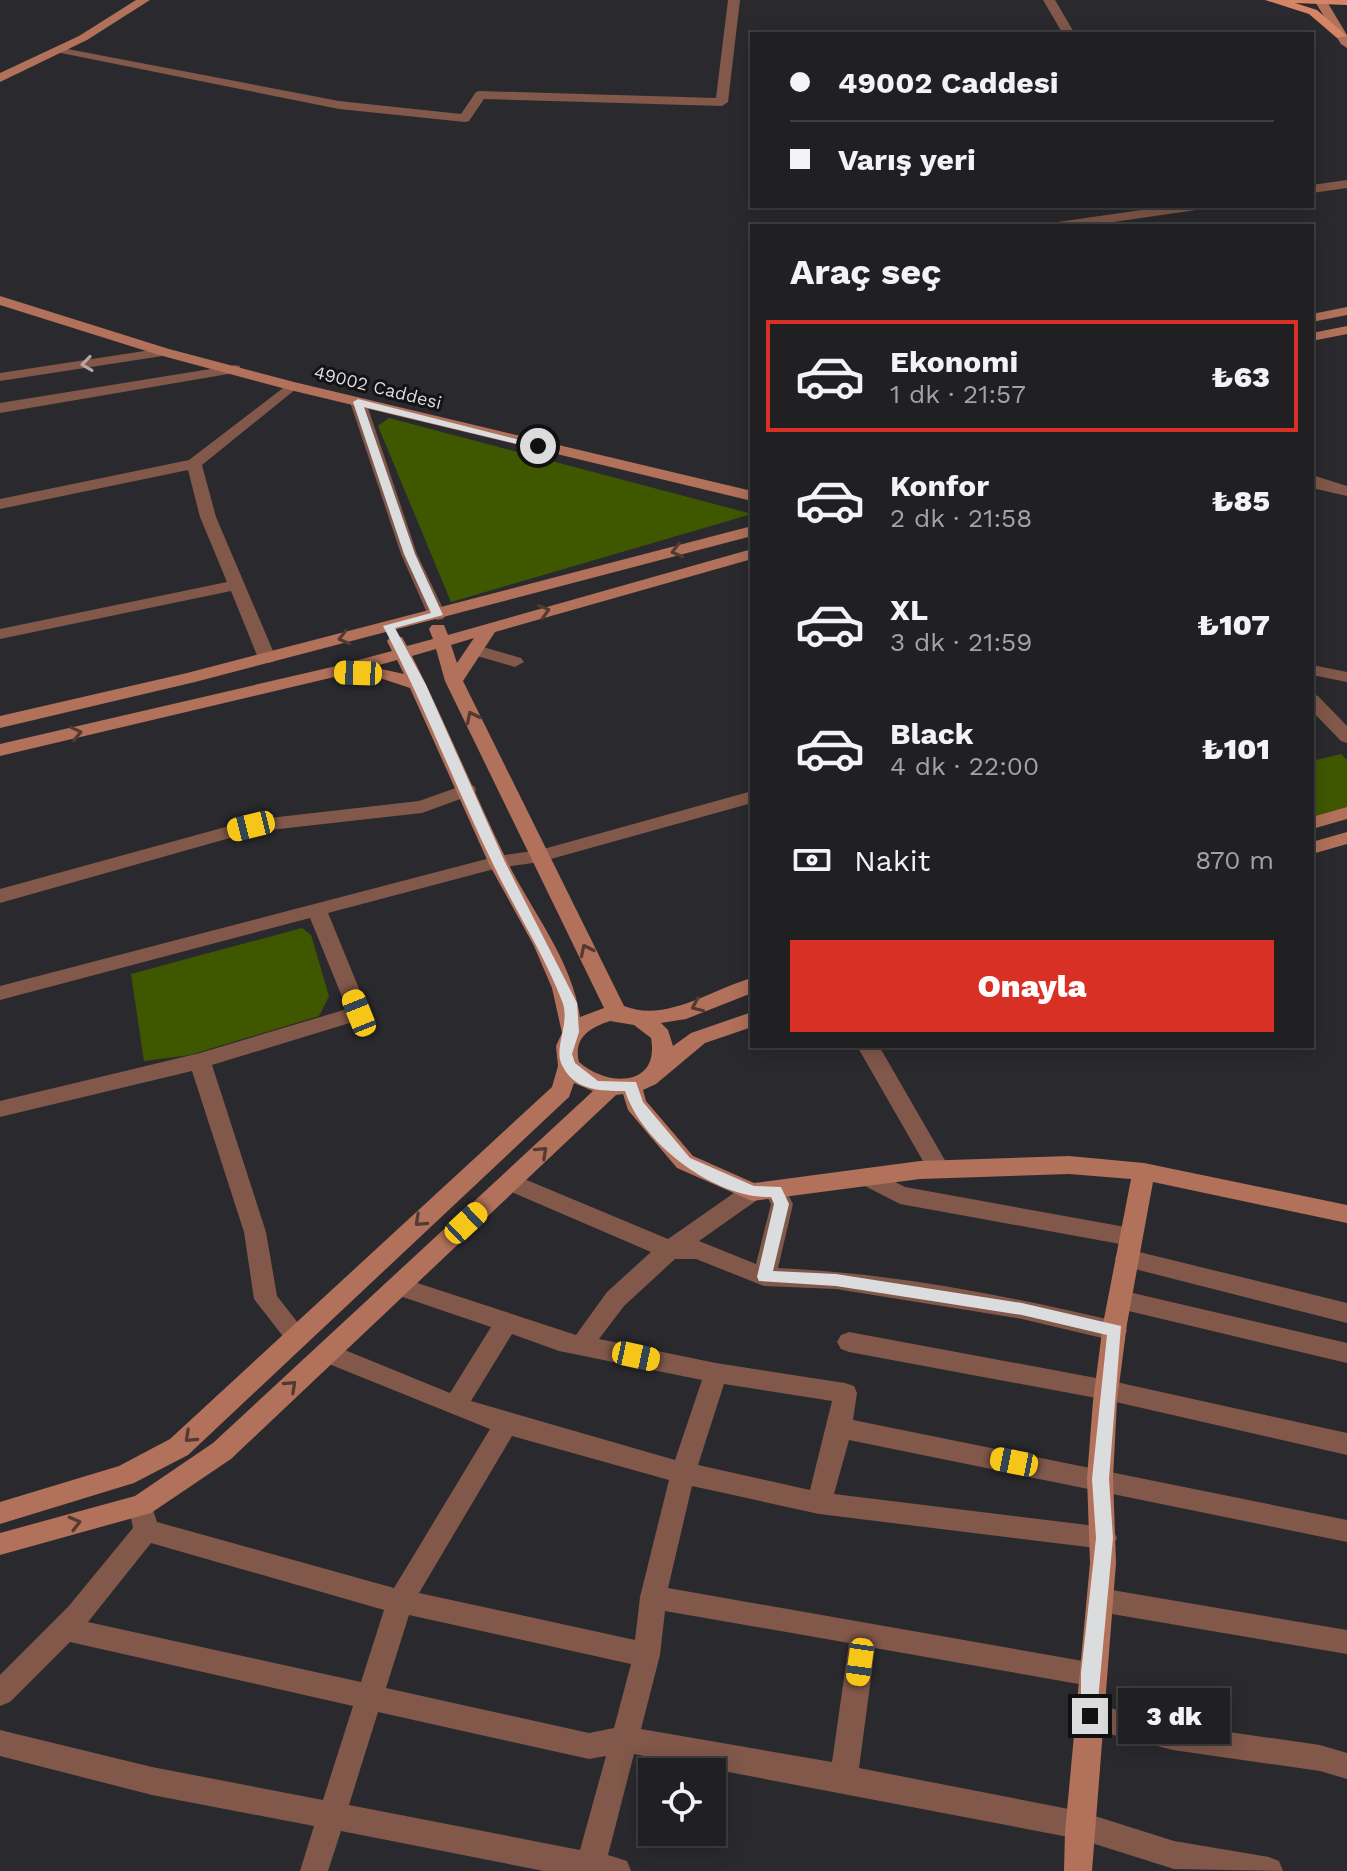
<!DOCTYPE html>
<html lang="tr">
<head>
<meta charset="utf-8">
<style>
	:root { --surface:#202022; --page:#2d2d2f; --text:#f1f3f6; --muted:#a2a3a5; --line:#3d3e40; --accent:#d93025 }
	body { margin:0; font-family:"Work Sans",sans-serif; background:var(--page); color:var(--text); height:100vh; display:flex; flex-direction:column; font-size:30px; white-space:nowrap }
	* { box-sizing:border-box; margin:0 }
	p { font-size:26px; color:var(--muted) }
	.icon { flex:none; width:44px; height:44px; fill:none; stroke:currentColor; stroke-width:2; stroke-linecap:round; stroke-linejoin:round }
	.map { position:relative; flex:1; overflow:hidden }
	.details { position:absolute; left:750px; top:224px; width:564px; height:824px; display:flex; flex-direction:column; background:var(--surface); border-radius:0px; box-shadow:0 4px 20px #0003,0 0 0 2px var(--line) }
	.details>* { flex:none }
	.hud { position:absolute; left:750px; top:32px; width:564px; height:176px; border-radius:0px; box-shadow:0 4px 20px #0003,0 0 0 2px var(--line); display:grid; align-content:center; height:176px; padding:0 40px; background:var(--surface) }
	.tools { position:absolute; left:638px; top:1758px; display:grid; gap:16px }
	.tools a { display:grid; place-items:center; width:88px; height:88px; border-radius:0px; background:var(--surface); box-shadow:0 4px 20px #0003,0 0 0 2px var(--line); font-size:40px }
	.end { position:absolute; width:36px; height:36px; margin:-18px; border:10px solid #dbdcde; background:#111; box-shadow:0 0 0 4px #111 }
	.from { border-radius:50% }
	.bubble { position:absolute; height:56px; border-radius:0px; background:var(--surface); box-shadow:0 4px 20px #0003,0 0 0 2px var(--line); font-size:26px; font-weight:800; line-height:56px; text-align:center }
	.car { position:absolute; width:24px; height:48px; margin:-24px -12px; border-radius:10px; box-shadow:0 0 6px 2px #0007; background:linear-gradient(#f5c518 24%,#345 0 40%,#f5c518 0 76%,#345 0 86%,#f5c518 0) }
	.hud b { display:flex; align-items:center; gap:28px; height:76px; font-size:30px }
	.hud b+b { border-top:2px solid var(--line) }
	.hud i { width:20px; height:20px; background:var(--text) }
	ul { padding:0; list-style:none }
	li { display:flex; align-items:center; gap:24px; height:112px; margin:0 16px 12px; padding:0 24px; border:4px solid transparent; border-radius:0px }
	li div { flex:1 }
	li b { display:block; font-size:30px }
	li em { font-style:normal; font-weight:800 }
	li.active { border-color:var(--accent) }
	li>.icon { width:72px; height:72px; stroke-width:1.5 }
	h2 { padding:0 40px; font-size:36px; line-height:96px }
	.pay { display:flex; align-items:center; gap:20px; height:88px; padding:0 40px; font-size:30px }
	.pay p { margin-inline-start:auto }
	.action { display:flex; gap:16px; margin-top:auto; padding:16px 40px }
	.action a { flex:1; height:92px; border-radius:0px; background:var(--accent); color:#fff; font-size:32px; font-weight:800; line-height:92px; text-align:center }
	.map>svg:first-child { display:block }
	.green { fill:#3f5800 }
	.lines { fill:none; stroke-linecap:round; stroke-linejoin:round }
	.street { fill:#81584a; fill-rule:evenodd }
	.secondary { fill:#b1715a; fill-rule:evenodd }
	.primary { fill:#d68466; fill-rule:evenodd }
	.oneway { stroke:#b7a7a3 }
	.oneway2 { stroke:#523931 }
	.route { fill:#dbdcde }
	.labels { text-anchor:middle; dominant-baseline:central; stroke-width:6; stroke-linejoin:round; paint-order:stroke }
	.far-street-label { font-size:18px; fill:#dbdcde; stroke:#131315 }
</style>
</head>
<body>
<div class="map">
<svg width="1347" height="1871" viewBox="0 0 1347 1871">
	<rect width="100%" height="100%" fill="#2a2a2e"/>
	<path class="green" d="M 389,418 L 752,514 L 451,602 L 378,426 Z
		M 1341,754 L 1347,760 L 1347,807 L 1312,818 L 1312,761 Z
		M 302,928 L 311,935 L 329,996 L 319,1016 L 190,1055 L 144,1061 L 131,974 Z"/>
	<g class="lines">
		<path class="street" d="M 728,0 L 740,0 L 728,102 L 722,106 L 484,99 L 469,121 L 465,122 L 339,109 L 51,51 L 57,47 L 339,101 L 461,114 L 476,92 L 480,91 L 716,98 Z
			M 1043,0 L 1055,0 L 1075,34 L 1063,34 Z
			M 1347,180 L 1347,188 L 1312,193 L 1312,185 Z
			M 1169,206 L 1203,206 L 1196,210 L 1086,226 L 1051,226 L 1058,222 Z
			M 164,348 L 171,352 L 169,355 L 0,381 L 0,373 Z
			M 235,365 L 240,366 L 240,372 L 0,413 L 0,403 Z
			M 291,382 L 298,386 L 296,389 L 202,465 L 216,517 L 276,658 L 273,662 L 267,663 L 258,658 L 231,591 L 0,639 L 0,629 L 227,582 L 200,517 L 188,470 L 0,509 L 0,499 L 189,460 Z
			M 358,397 L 366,402 L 417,554 L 446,615 L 443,619 L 437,620 L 428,615 L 401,554 L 350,402 Z
			M 1312,475 L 1347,486 L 1347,496 L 1312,488 Z
			M 476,645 L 521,658 L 524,662 L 515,667 L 470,654 L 467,650 L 470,646 Z
			M 1312,665 L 1347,672 L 1347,682 L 1312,675 Z
			M 1312,694 L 1318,696 L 1347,726 L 1347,743 L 1341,741 L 1312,711 Z
			M 467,784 L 474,786 L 476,790 L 474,794 L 422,813 L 251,832 L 0,903 L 0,889 L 251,820 L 419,801 Z
			M 752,791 L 752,803 L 540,862 L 498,868 L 328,913 L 369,1013 L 366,1018 L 212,1065 L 266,1232 L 277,1296 L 309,1337 L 305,1344 L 297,1347 L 289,1344 L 254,1299 L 244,1232 L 192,1071 L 0,1117 L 0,1101 L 200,1053 L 347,1009 L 310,918 L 0,1000 L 0,986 L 498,856 L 540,850 Z
			M 857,1046 L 879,1046 L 950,1169 L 947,1175 L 939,1178 L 931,1175 Z
			M 867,1168 L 905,1187 L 1131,1228 L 1139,1231 L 1142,1237 L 1139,1243 L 1131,1246 L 900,1204 L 859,1183 L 856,1177 L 859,1171 Z
			M 510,1173 L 668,1239 L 744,1186 L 752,1183 L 760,1186 L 763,1192 L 760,1198 L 699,1241 L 756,1264 L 771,1204 L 764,1191 L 767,1185 L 775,1182 L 783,1185 L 793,1204 L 778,1268 C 891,1273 1004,1295 1115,1321 L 1123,1324 L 1127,1331 L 1123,1338 L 1115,1341 L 1022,1319 L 836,1289 L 764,1286 L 696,1259 L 675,1259 L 624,1306 L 599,1339 L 716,1363 L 845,1383 L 854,1386 L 857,1393 L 853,1420 L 1347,1520 L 1347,1542 L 849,1440 L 834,1494 L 1104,1527 L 1113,1530 L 1117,1538 L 1113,1546 L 1104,1549 L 819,1514 L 692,1486 L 668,1588 L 1100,1664 L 1103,1673 L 1100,1682 L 1090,1686 L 875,1648 L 859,1768 L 1079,1811 L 1174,1841 L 1269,1857 L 1279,1861 L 1283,1871 L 1174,1869 L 1079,1839 L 634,1754 L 608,1855 L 627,1861 L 631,1871 L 544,1871 L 341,1831 L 328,1871 L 300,1871 L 314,1826 L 152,1795 L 0,1756 L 0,1730 L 152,1767 L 323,1800 L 353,1706 L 70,1642 L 10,1702 L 0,1706 L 0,1675 L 68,1607 L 133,1528 L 131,1518 L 135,1510 L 144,1507 L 153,1510 L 157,1522 L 394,1588 L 490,1429 L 319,1360 L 315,1353 L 319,1346 L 327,1343 L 335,1346 L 450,1393 L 491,1327 L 391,1293 L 387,1286 L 391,1279 L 399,1277 L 576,1335 L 607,1292 L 651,1252 L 502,1188 L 499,1182 L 502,1176 ZM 512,1334 L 559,1351 L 702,1380 L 675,1460 L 471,1401 ZM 724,1384 L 832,1401 L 810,1490 L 698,1465 ZM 512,1436 L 669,1480 L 640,1597 L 635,1640 L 419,1593 ZM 151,1543 L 384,1610 L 361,1682 L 88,1622 ZM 665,1611 L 849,1643 L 832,1762 L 641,1729 L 660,1655 ZM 409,1615 L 631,1664 L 614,1728 L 589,1733 L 386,1688 ZM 378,1712 L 589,1759 L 606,1756 L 580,1850 L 349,1805 Z
			M 1127,1249 L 1347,1303 L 1347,1323 L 1119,1265 L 1115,1258 L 1119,1251 Z
			M 1120,1290 L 1347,1343 L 1347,1363 L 1112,1307 L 1108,1300 L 1112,1293 Z
			M 849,1332 L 1107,1380 L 1347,1433 L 1347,1455 L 1107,1400 L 849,1352 L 841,1349 L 837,1342 L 841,1335 Z
			M 1100,1588 L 1347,1630 L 1347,1654 L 1100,1612 L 1091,1608 L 1087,1600 L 1091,1592 Z
			M 1090,1703 L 1173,1724 L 1320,1745 L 1347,1753 L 1347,1779 L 1320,1771 L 1173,1750 L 1090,1729 L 1080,1725 L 1076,1716 L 1080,1707 Z"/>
		<path class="secondary" d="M 136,0 L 150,0 L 87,40 L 0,82 L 0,73 L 79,36 Z
			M 1314,0 L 1326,0 L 1347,35 L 1347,48 L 1341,44 Z
			M 0,296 L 169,349 L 294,382 L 752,491 L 752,501 L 286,389 L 159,355 L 0,305 Z
			M 1347,307 L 1347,315 L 1312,322 L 1312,314 Z
			M 1347,326 L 1347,334 L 1312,341 L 1312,333 Z
			M 752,526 L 752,536 L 195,682 L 0,728 L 0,716 L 187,673 Z
			M 752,549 L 752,559 L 495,632 L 463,681 L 624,1006 C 666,1023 712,989 752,978 L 752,993 L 686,1019 L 661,1023 L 668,1030 L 673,1046 L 691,1033 L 752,1012 L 752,1027 L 705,1043 L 656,1084 L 643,1090 L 646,1101 L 693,1156 L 754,1183 L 920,1161 L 1069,1156 L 1144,1163 L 1347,1205 L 1347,1223 L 1153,1182 L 1127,1324 L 1117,1401 L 1113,1478 L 1116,1563 L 1092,1871 L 1064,1871 L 1065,1832 L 1090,1563 L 1087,1478 L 1093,1401 L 1103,1324 L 1131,1179 L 1069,1174 L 920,1179 L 752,1201 L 677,1168 L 628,1110 L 623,1094 L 616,1095 L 231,1459 L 151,1513 L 0,1555 L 0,1533 L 135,1496 L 213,1443 L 593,1091 L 574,1083 L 569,1097 L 188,1455 L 134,1483 L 0,1524 L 0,1502 L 119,1466 L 170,1439 L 552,1087 L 558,1066 L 556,1046 L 562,1033 L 552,988 L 534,946 L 489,864 L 410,688 L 380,678 L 347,674 L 0,756 L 0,744 L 332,667 L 392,651 L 387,641 L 390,637 L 402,637 L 407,646 L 433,639 L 429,629 L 432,625 L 444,625 L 448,635 ZM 474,638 L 457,663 L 451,645 ZM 436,649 L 445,681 L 604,1008 L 580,1017 C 572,960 532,912 507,861 C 474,793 445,721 412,656 ZM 397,660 L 404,674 L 372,667 ZM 610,1021 L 634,1025 L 651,1038 C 660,1088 607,1087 579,1062 C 573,1038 589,1028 610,1021 Z
			M 1347,807 L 1347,819 L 1312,829 L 1312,817 Z
			M 1347,832 L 1347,844 L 1312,854 L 1312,842 Z"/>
		<path class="primary" d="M 1265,0 L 1347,0 L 1347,5 L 1295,3 L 1317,10 L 1347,36 L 1337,38 L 1309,14 Z"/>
	</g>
	<defs><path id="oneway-chevron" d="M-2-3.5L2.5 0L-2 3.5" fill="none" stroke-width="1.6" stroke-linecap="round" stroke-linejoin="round" transform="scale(2)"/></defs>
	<use class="oneway" href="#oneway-chevron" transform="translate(87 364) rotate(172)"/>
	<g class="oneway2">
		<use href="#oneway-chevron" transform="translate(677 551) rotate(165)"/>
		<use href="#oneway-chevron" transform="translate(544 611) rotate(-16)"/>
		<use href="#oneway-chevron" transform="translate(344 638) rotate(165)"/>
		<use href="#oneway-chevron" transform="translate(472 717) rotate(-116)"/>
		<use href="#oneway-chevron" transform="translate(76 733) rotate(-13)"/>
		<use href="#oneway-chevron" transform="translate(586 950) rotate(-116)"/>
		<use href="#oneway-chevron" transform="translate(697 1006) rotate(156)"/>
		<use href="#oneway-chevron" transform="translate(542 1152) rotate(-43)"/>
		<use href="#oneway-chevron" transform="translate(420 1221) rotate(137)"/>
		<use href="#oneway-chevron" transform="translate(291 1386) rotate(-43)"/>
		<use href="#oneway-chevron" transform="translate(190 1437) rotate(137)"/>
		<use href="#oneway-chevron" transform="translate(75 1523) rotate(-15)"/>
	</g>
	<path class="route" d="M 358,399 L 543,446 L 538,449 L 364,407 L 415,554 L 443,615 L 395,628 L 426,685 L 505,862 L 577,1003 L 579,1032 L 572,1054 L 575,1063 L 598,1081 L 636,1082 L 643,1102 L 690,1158 L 754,1186 L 781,1187 L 789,1204 L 773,1271 L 836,1274 L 1022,1303 L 1121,1326 L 1109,1479 L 1113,1538 L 1096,1722 L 1090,1725 L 1081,1716 L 1081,1673 L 1096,1538 L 1092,1479 L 1107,1335 L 1022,1315 L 836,1286 L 759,1281 L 757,1277 L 774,1204 L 771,1197 C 716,1199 642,1144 625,1091 C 601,1091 574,1091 562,1065 C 553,1048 571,1023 562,1001 C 544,954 515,910 493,864 C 455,786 424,704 383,626 L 431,613 L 404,554 L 353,402 Z"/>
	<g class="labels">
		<g class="far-street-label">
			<text transform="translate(378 387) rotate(14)">49002 Caddesi</text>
		</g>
	</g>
</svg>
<div class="tools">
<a><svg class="icon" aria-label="locate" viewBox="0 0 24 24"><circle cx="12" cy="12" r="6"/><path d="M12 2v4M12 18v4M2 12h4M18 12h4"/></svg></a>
</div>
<i class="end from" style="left:538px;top:446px"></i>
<i class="end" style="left:1090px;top:1716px"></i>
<div class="bubble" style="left:1118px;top:1688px;width:112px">3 dk</div>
<i class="car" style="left:358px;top:673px;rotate:272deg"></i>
<i class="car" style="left:251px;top:826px;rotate:256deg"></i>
<i class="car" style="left:359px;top:1013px;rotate:338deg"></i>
<i class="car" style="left:466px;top:1223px;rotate:47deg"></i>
<i class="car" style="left:636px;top:1356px;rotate:102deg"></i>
<i class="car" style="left:1014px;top:1462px;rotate:281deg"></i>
<i class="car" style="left:860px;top:1662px;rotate:188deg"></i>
<div class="hud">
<b><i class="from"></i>49002 Caddesi</b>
<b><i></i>Varış yeri</b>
</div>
<section class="details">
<h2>Araç seç</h2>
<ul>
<li class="active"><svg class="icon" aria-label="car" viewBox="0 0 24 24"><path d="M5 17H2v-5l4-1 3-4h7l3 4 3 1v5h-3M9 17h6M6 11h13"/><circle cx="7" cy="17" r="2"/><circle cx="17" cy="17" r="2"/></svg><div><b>Ekonomi</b><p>1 dk · 21:57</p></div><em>₺63</em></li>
<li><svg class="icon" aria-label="car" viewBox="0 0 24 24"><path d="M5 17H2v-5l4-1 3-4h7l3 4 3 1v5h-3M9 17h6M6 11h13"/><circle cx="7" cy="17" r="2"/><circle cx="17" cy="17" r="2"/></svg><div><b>Konfor</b><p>2 dk · 21:58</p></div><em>₺85</em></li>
<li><svg class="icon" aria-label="car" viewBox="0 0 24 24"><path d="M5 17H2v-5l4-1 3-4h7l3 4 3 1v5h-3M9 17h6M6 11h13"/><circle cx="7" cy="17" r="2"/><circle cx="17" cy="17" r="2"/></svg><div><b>XL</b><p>3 dk · 21:59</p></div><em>₺107</em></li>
<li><svg class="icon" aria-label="car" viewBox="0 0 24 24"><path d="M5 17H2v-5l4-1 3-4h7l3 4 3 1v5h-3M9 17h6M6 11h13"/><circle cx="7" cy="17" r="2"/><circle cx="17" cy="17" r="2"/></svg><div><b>Black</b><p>4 dk · 22:00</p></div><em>₺101</em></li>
</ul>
<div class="pay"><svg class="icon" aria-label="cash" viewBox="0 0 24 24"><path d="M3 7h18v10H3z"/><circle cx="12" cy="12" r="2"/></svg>Nakit<p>870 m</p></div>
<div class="action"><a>Onayla</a></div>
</section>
</div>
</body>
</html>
